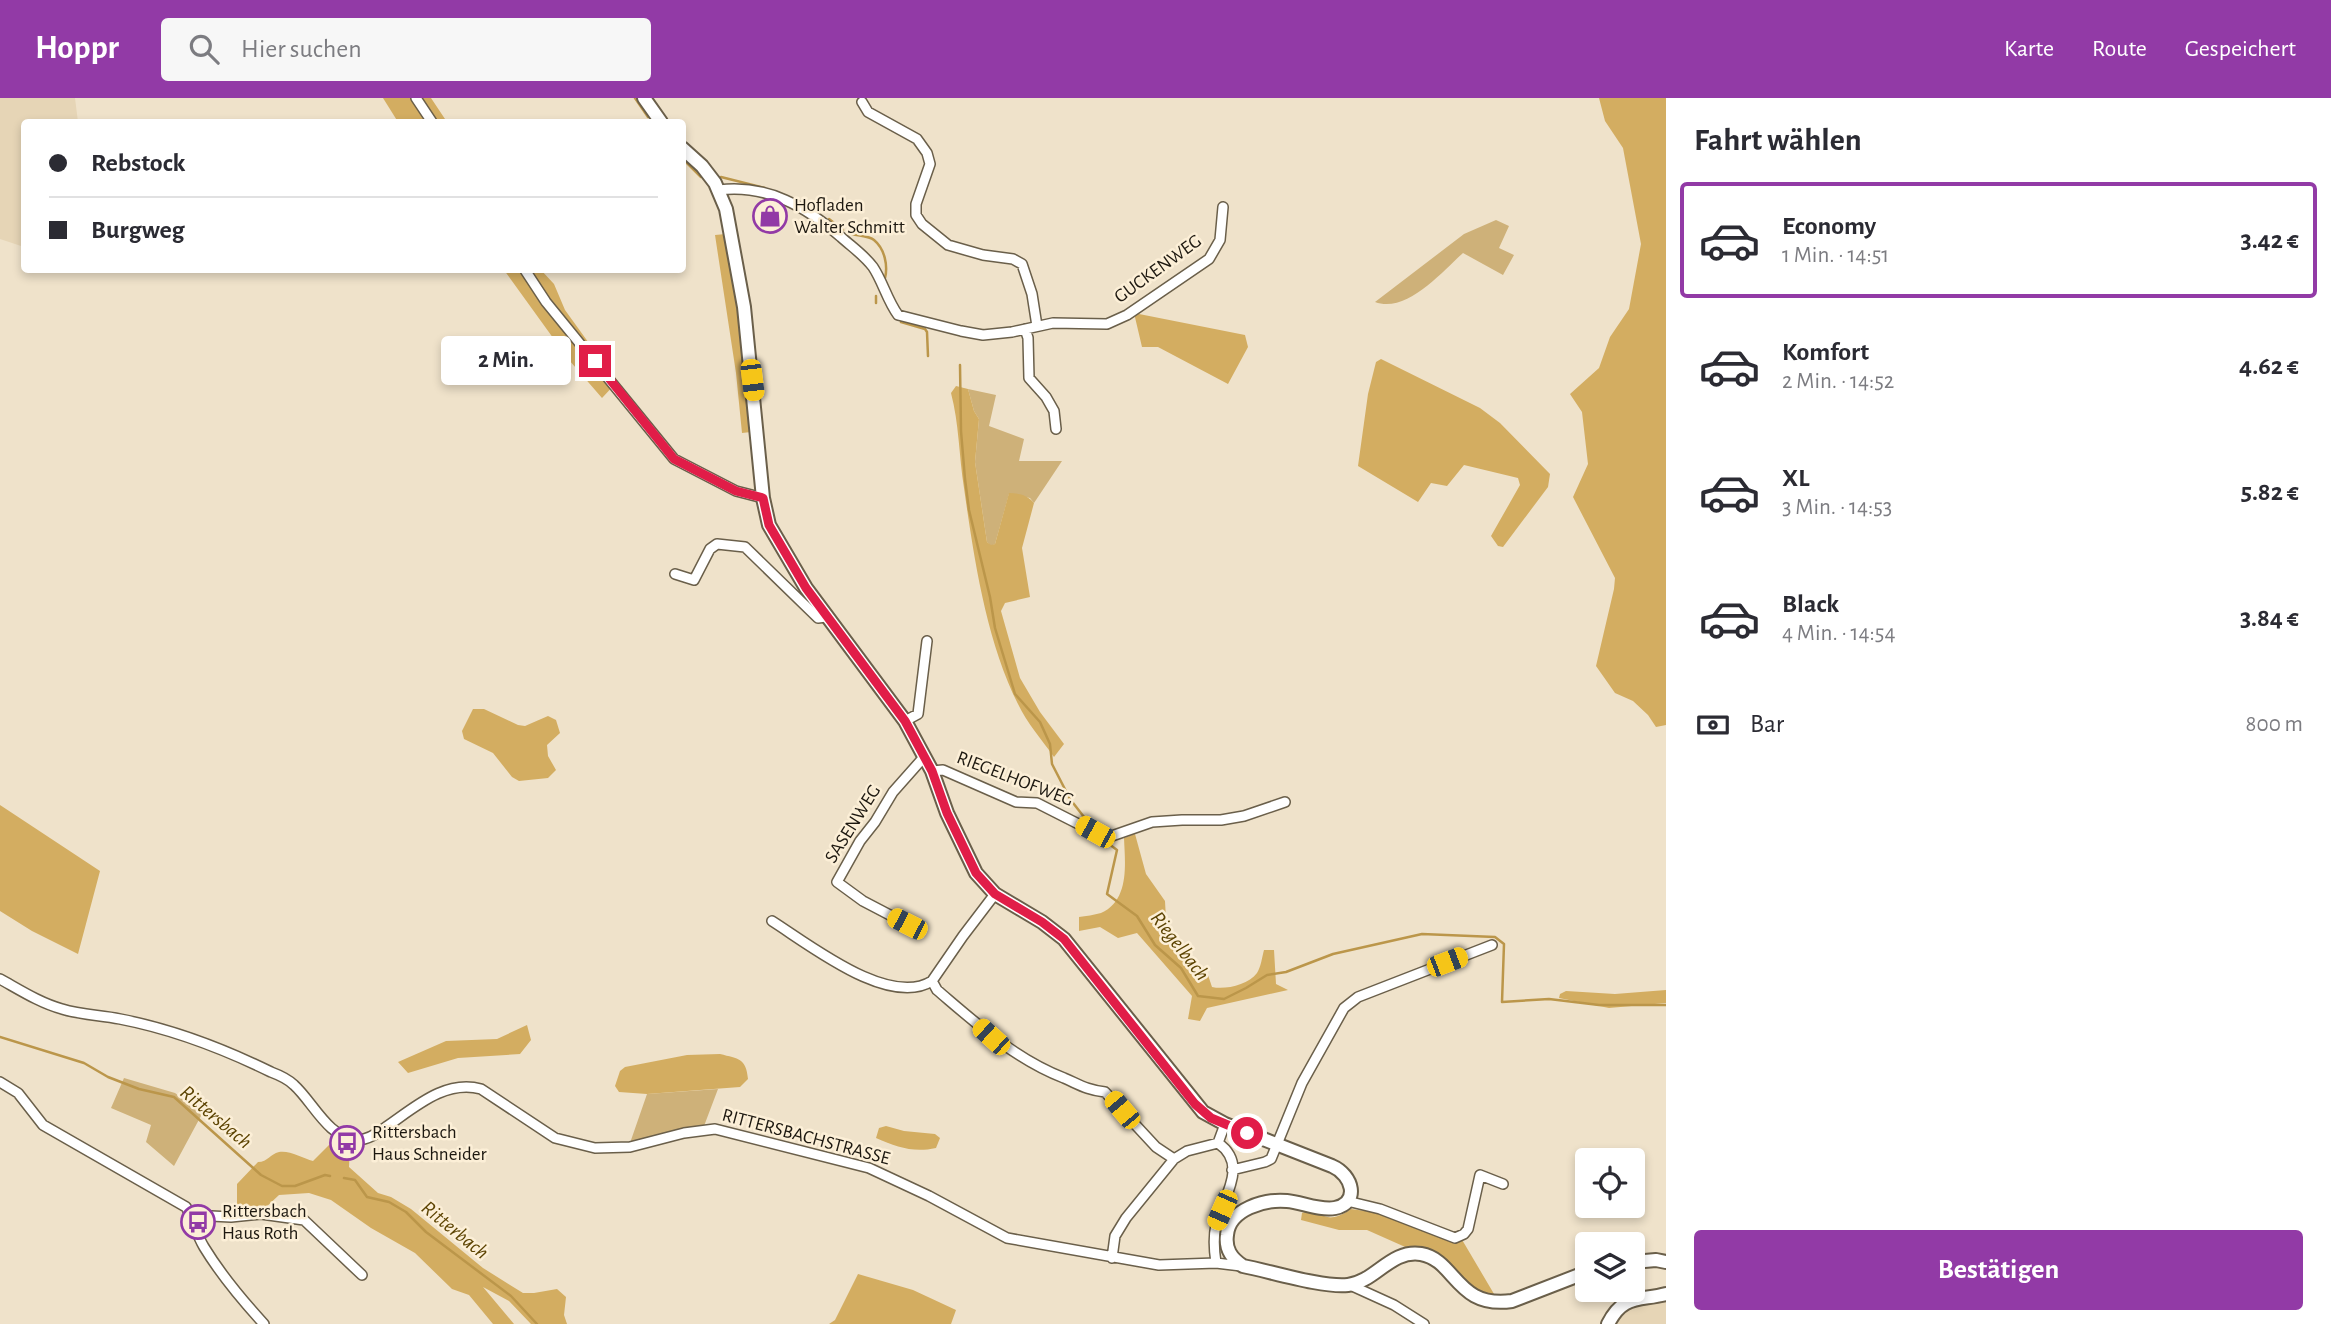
<!DOCTYPE html>
<html lang="de">
<head>
<meta charset="utf-8">
<style>
	:root { --surface:#fff; --page:#f7f7f7; --text:#2b2b33; --muted:#7c7c81; --line:#e1e1e2; --accent:#923aa6 }
	body { margin:0; font-family:"Alegreya Sans",sans-serif; background:var(--page); color:var(--text); height:100vh; display:flex; flex-direction:column; font-size:26px; white-space:nowrap }
	* { box-sizing:border-box; margin:0 }
	p { font-size:23px; color:var(--muted) }
	.icon { flex:none; width:38px; height:38px; fill:none; stroke:currentColor; stroke-width:2; stroke-linecap:round; stroke-linejoin:round }
	.map { position:relative; flex:1; overflow:hidden }
	.sheet { display:flex; flex-direction:column; background:var(--surface); width:665px }
	.sheet>* { flex:none }
	.guide { position:absolute; left:21px; top:21px; width:665px; height:154px; border-radius:7px; box-shadow:0 4px 10px #0003; display:grid; align-content:center; height:154px; padding:0 28px; background:var(--surface) }
	.buttons { position:absolute; left:1575px; top:1050px; display:grid; gap:14px }
	.buttons a { display:grid; place-items:center; width:70px; height:70px; border-radius:7px; background:var(--surface); box-shadow:0 4px 10px #0003; font-size:35px }
	.end { position:absolute; width:32px; height:32px; margin:-16px; border:9px solid #e11d48; background:#fff; box-shadow:0 0 0 4px #fff }
	.from { border-radius:50% }
	.bubble { position:absolute; height:49px; border-radius:7px; background:var(--surface); box-shadow:0 4px 10px #0003; font-size:23px; font-weight:600; line-height:49px; text-align:center }
	.car { position:absolute; width:21px; height:42px; margin:-21px -10px; border-radius:9px; box-shadow:0 0 5px 2px #0007; background:linear-gradient(#f5c518 24%,#345 0 40%,#f5c518 0 76%,#345 0 86%,#f5c518 0) }
	.guide b { display:flex; align-items:center; gap:24px; height:66px; font-size:26px }
	.guide b+b { border-top:2px solid var(--line) }
	.guide i { width:18px; height:18px; background:var(--text) }
	ul { padding:0; list-style:none }
	li { display:flex; align-items:center; gap:21px; height:116px; margin:0 14px 10px; padding:0 14px; border:4px solid transparent; border-radius:7px }
	li div { flex:1 }
	li b { display:block; font-size:26px }
	li em { font-style:normal; font-weight:600 }
	li.selected { border-color:var(--accent) }
	li>.icon { width:63px; height:63px; stroke-width:1.5 }
	h2 { padding:0 28px; font-size:32px; line-height:84px }
	.pay { display:flex; align-items:center; gap:18px; height:77px; padding:0 28px; font-size:26px }
	.pay p { margin-inline-start:auto }
	.cta { display:flex; gap:14px; margin-top:auto; padding:14px 28px }
	.cta a { flex:1; height:80px; border-radius:7px; background:var(--accent); color:#fff; font-size:28px; font-weight:600; line-height:80px; text-align:center }
	header { display:flex; align-items:center; gap:42px; box-sizing:border-box; height:98px; padding:0 35px; background:var(--accent); color:#fff }
	header strong { font-size:33px }
	nav { display:flex; gap:38px; margin-inline-start:auto; font-size:24px }
	.search { width:490px; height:63px; background:var(--page); display:flex; align-items:center; gap:18px; box-sizing:border-box; padding:0 24px; border-radius:7px; color:var(--muted); font-size:26px }
	main { display:flex; flex:1; min-height:0 }
	.map>svg:first-child { display:block }
	.built { fill:#e6d5b6 }
	.green { fill:#ceb179 }
	.forest { fill:#d3ad61 }
	.lines { fill:none; stroke-linecap:round; stroke-linejoin:round }
	.stream { stroke:#bb964a; stroke-width:2.5 }
	.street-casing { stroke:#6a5f4a; stroke-width:12 }
	.secondary-casing { stroke:#6a5f4a; stroke-width:16 }
	.street { stroke:#fff; stroke-width:9 }
	.secondary { stroke:#fff; stroke-width:12 }
	.route { stroke:#e11d48; stroke-width:9 }
	.labels { text-anchor:middle; dominant-baseline:central; stroke-width:5; stroke-linejoin:round; paint-order:stroke }
	.poi-label { font-size:19px; fill:#1d1810; stroke:#fcefd7; text-anchor:start }
	.street-label { font-size:19px; fill:#1d1810; stroke:#fcefd7 }
	.water-label { font-size:21px; font-style:italic; fill:#5c4302; stroke:#fcefd7 }
</style>
</head>
<body>
<header>
<strong>Hoppr</strong>
<div class="search"><svg class="icon" aria-label="search" viewBox="0 0 24 24"><circle cx="10" cy="10" r="6"/><path d="M15 15l6 6"/></svg>Hier suchen</div>
<nav><a>Karte</a><a>Route</a><a>Gespeichert</a></nav>
</header>
<main>
<div class="map">
<svg width="1666" height="1226" viewBox="0 0 1666 1226">
	<rect width="100%" height="100%" fill="#efe2ca"/>
	<path class="built" d="M 0,0 L 75,0 L 78,24 L 24,24 L 24,149 L 0,141 Z
		M 1666,1193 L 1666,1226 L 1603,1226 L 1607,1216 Z"/>
	<path class="green" d="M 1496,122 L 1509,128 L 1499,150 L 1514,157 L 1503,177 L 1463,155 C 1442,174 1406,216 1375,204 L 1464,136 Z
		M 968,291 L 996,297 L 989,328 L 1024,341 L 1019,363 L 1062,363 L 1034,405 L 1030,400 L 1009,396 L 995,446 L 991,448 L 987,444 L 975,364 L 979,321 L 974,313 Z
		M 124,980 L 175,995 L 202,1016 L 174,1068 L 146,1044 L 151,1027 L 111,1010 Z
		M 718,991 L 704,1028 L 630,1045 L 647,996 Z"/>
	<path class="forest" d="M 383,0 L 431,0 L 447,24 L 398,24 Z
		M 1599,0 L 1666,0 L 1666,627 L 1656,629 L 1648,617 L 1633,603 L 1615,595 L 1596,568 L 1614,491 L 1615,480 L 1573,399 L 1588,366 L 1582,314 L 1570,296 L 1599,270 L 1610,239 L 1629,211 L 1641,146 L 1623,50 L 1605,23 Z
		M 726,136 L 746,274 L 751,334 L 742,335 L 736,275 L 715,137 Z
		M 504,172 L 541,172 L 554,186 L 565,212 L 617,284 L 602,300 L 569,262 Z
		M 1134,215 L 1245,237 L 1248,249 L 1228,286 L 1158,249 L 1142,249 Z
		M 1381,261 L 1480,310 L 1500,325 L 1550,376 L 1548,389 L 1503,449 L 1498,448 L 1491,438 L 1520,387 L 1518,380 L 1464,367 L 1447,388 L 1431,385 L 1418,404 L 1358,368 L 1368,296 L 1376,264 Z
		M 956,288 L 968,291 L 974,313 L 979,321 L 975,364 L 987,444 L 991,447 L 995,446 L 1009,395 C 1018,395 1028,397 1034,405 L 1022,450 L 1030,499 L 1005,505 L 1001,513 L 1020,580 L 1040,614 L 1064,646 L 1054,659 C 1042,642 1027,625 1018,606 C 986,542 974,460 964,390 C 959,358 959,325 951,295 Z
		M 473,611 L 484,611 L 518,627 L 525,628 L 548,618 L 556,622 L 560,635 L 547,647 L 548,658 L 556,672 L 548,680 L 519,683 L 512,679 L 493,655 L 464,641 L 462,633 Z
		M 0,707 L 100,773 L 78,856 L 32,833 L 0,813 Z
		M 1135,736 L 1146,776 L 1165,803 L 1167,839 L 1208,877 L 1212,889 C 1225,892 1248,887 1257,875 C 1261,869 1262,859 1264,852 L 1274,852 L 1276,886 L 1288,892 L 1207,910 L 1200,923 L 1188,921 L 1192,898 L 1137,835 L 1118,840 L 1100,829 L 1079,833 L 1079,819 C 1086,818 1094,817 1101,815 C 1130,802 1125,765 1124,740 Z
		M 1666,892 L 1666,905 L 1609,910 L 1559,900 L 1560,896 L 1566,893 L 1615,896 Z
		M 527,927 L 531,942 L 520,956 L 458,960 L 408,975 L 398,964 L 446,943 L 497,941 Z
		M 720,956 C 739,961 746,960 748,981 L 740,989 L 647,996 L 619,994 L 615,988 L 620,973 L 625,969 L 687,957 Z
		M 886,1028 L 904,1033 L 935,1036 L 940,1040 L 936,1050 C 913,1055 897,1049 876,1040 L 879,1030 Z
		M 334,1042 L 350,1048 L 349,1069 L 378,1095 L 391,1099 L 411,1111 L 483,1170 L 523,1195 L 534,1195 L 557,1191 L 566,1199 L 564,1217 L 567,1226 L 531,1226 L 509,1203 L 483,1189 L 514,1226 L 493,1226 L 469,1197 L 452,1191 L 415,1155 L 371,1130 L 331,1102 L 309,1095 L 279,1097 L 263,1112 L 237,1114 L 237,1086 L 258,1064 C 268,1064 270,1056 279,1054 C 289,1052 303,1060 313,1063 Z
		M 1351,1111 L 1379,1115 L 1461,1140 L 1497,1201 L 1481,1196 L 1412,1152 L 1367,1132 L 1339,1132 L 1301,1122 L 1302,1115 C 1322,1108 1322,1131 1351,1111 Z
		M 858,1176 L 913,1192 L 956,1212 L 951,1226 L 829,1226 L 835,1222 Z"/>
	<g class="lines">
		<path class="stream" d="M 635,0 L 648,19
			M 682,60 L 701,79
			M 721,79 L 765,90
			M 829,121 L 843,132
			M 852,136 C 859,138 869,138 874,142 C 885,151 888,168 885,180
			M 876,198 L 876,205
			M 901,224 L 925,231 L 927,234 L 928,258
			M 960,267 L 961,333 L 965,381 L 969,412 L 990,499 L 995,530 L 1015,596 L 1040,624 L 1050,646 L 1052,666 L 1070,701 L 1091,728
			M 1105,743 L 1117,752 L 1107,796 L 1137,818 L 1155,847 L 1181,870 L 1198,898 L 1224,901 L 1246,890 L 1267,877 L 1286,874 L 1333,856 L 1422,836 L 1495,839 L 1504,846 L 1502,904 L 1549,901 L 1599,907 L 1666,907
			M 0,939 L 84,965 L 108,979 L 139,991 L 174,999 L 261,1077 L 282,1088 L 295,1088 L 325,1077 L 330,1078
			M 344,1080 L 355,1082 L 367,1099 L 389,1104 L 406,1114 L 426,1134 L 511,1198 L 537,1226"/>
		<g class="street-casing">
			<path id="street" d="M 416,0 L 432,24
				M 862,4 L 868,14 L 917,41 L 927,55 L 930,66 L 916,106 L 916,117 L 922,126 L 948,147 L 983,157 L 1013,161 L 1022,166 L 1032,196 L 1037,228
				M 719,92 C 768,86 806,109 841,139 C 852,149 864,157 873,169 C 883,184 887,202 898,217 L 961,233 L 983,237 L 1012,234 L 1053,225 L 1107,226 L 1127,217 L 1209,161 L 1220,142 L 1223,109
				M 525,172 L 546,204 L 674,361 L 736,393 L 763,400
				M 1025,231 L 1028,240 L 1029,280 L 1046,299 L 1054,313 L 1056,331
				M 675,476 L 694,482 L 710,451 L 717,446 L 745,449 L 818,520 L 826,519
				M 905,623 L 918,616 L 927,543
				M 932,673 L 943,672 L 1016,704 L 1037,705 L 1106,740 L 1152,724 L 1182,722 L 1221,722 L 1244,718 L 1285,704
				M 995,796 L 963,838 L 932,883 L 937,892 C 977,926 1015,961 1064,980 C 1080,987 1087,992 1105,994 L 1156,1049 L 1174,1061
				M 772,823 C 810,847 889,910 932,883
				M 907,826 L 863,803 L 837,784 L 860,743 L 875,724 L 893,694 L 924,659
				M 0,881 C 20,892 40,905 62,911 C 81,917 101,917 120,921 C 172,931 224,951 271,974 C 279,977 288,981 294,987 C 313,1004 328,1040 357,1042 C 368,1042 378,1035 386,1029 C 414,1010 445,981 481,991 L 555,1040 L 595,1050 L 630,1049 L 684,1035 L 715,1031 L 869,1070 L 929,1098 L 1007,1140 L 1159,1167 L 1216,1165 L 1241,1168
				M 0,984 L 18,995 L 43,1027 L 186,1109 C 194,1122 196,1136 204,1149 C 221,1177 242,1202 264,1226
				M 1232,1072 L 1265,1064 L 1271,1061 L 1302,985 L 1344,910 L 1358,899 L 1492,847
				M 1347,1103 L 1380,1111 L 1455,1140 L 1464,1136 L 1468,1131 L 1480,1077 L 1503,1086
				M 191,1117 L 231,1119 L 261,1116 L 304,1122 L 362,1177
				M 1112,1160 L 1115,1138 L 1126,1120 L 1174,1061 L 1187,1053 L 1218,1045 L 1225,1026
				M 1216,1165 C 1214,1152 1213,1140 1216,1127 C 1222,1101 1250,1067 1218,1045
				M 1350,1187 L 1394,1207 L 1424,1226"/>
		</g>
		<g class="secondary-casing">
			<path id="secondary" d="M 644,0 L 661,24
				M 682,50 L 702,68 L 715,85 L 726,111 L 744,209 L 763,400 L 769,427 L 806,490 L 905,623 L 932,673 L 947,715 L 976,775 L 995,796 L 1042,824 L 1064,841 L 1203,1014 L 1225,1026 L 1332,1068 C 1353,1077 1360,1105 1335,1110 C 1320,1113 1301,1104 1287,1103 C 1265,1101 1229,1111 1227,1137 C 1225,1151 1231,1160 1243,1168 C 1269,1173 1324,1190 1348,1187 C 1375,1184 1391,1151 1421,1156 C 1456,1162 1456,1211 1512,1203 L 1587,1174
				M 1633,1164 L 1656,1162 L 1666,1164
				M 1608,1226 C 1623,1196 1639,1203 1666,1196"/>
		</g>
		<use href="#street" class="street"/>
		<use href="#secondary" class="secondary"/>
	</g>
	<g class="lines">
		<path class="route" d="M 595,263 L 674,361 L 736,393 L 763,400 L 769,427 L 806,490 L 905,623 L 932,673 L 947,715 L 976,775 L 995,796 L 1042,824 L 1064,841 L 1195,1006 L 1211,1020 L 1247,1035"/>
	</g>
	<defs>
		<g id="shop-ring" transform="scale(1.75)"><circle r="9.5" fill="#fcefd7" stroke="#923aa6" stroke-width="1.5"/><path d="M-5-2.5h2.3a2.7 3.5 0 0 1 5.4 0H5L5.5 6h-11ZM-1.5-2.5h3a1.5 2.3 0 0 0-3 0Z" fill="#923aa6"/></g>
		<g id="bus-ring" transform="scale(1.75)"><circle r="9.5" fill="#fcefd7" stroke="#923aa6" stroke-width="1.5"/><path d="M-5-6H5V4H4V6H2V4H-2V6H-4V4H-5ZM-3.5-4V0h7V-4ZM-3.5 1.2v1.5H-2V1.2ZM2 1.2v1.5H3.5V1.2Z" fill="#923aa6"/></g>
	</defs>
	<g fill-rule="evenodd">
		<use href="#shop-ring" x="770" y="118"/>
		<use href="#bus-ring" x="347" y="1045"/>
		<use href="#bus-ring" x="198" y="1124"/>
	</g>
	<g class="labels">
		<g class="poi-label">
			<text x="794" y="107">Hofladen<tspan x="794" dy="22">Walter Schmitt</tspan></text>
			<text x="372" y="1034">Rittersbach<tspan x="372" dy="22">Haus Schneider</tspan></text>
			<text x="222" y="1113">Rittersbach<tspan x="222" dy="22">Haus Roth</tspan></text>
		</g>
		<g class="street-label">
			<text transform="translate(1158 171) rotate(-36)">GUCKENWEG</text>
			<text transform="translate(1015 681) rotate(21)">RIEGELHOFWEG</text>
			<text transform="translate(853 726) rotate(-58)">SASENWEG</text>
			<text transform="translate(806 1039) rotate(15)">RITTERSBACHSTRASSE</text>
		</g>
		<g class="water-label">
			<text transform="translate(1180 848) rotate(52)">Riegelbach</text>
			<text transform="translate(216 1019) rotate(40)">Rittersbach</text>
			<text transform="translate(455 1132) rotate(39)">Ritterbach</text>
		</g>
	</g>
</svg>
<div class="buttons">
<a><svg class="icon" aria-label="locate" viewBox="0 0 24 24"><circle cx="12" cy="12" r="6"/><path d="M12 2v4M12 18v4M2 12h4M18 12h4"/></svg></a>
<a><svg class="icon" aria-label="layers" viewBox="0 0 24 24"><path d="M12 4l9 5-9 5-9-5zM3 14l9 5 9-5"/></svg></a>
</div>
<i class="end from" style="left:1247px;top:1035px"></i>
<i class="end" style="left:595px;top:263px"></i>
<div class="bubble" style="left:441px;top:238px;width:130px">2 Min.</div>
<i class="car" style="left:752px;top:282px;rotate:173deg"></i>
<i class="car" style="left:1095px;top:734px;rotate:299deg"></i>
<i class="car" style="left:907px;top:826px;rotate:297deg"></i>
<i class="car" style="left:1447px;top:864px;rotate:69deg"></i>
<i class="car" style="left:991px;top:939px;rotate:312deg"></i>
<i class="car" style="left:1122px;top:1012px;rotate:320deg"></i>
<i class="car" style="left:1222px;top:1112px;rotate:204deg"></i>
<div class="guide">
<b><i class="from"></i>Rebstock</b>
<b><i></i>Burgweg</b>
</div>
</div>
<section class="sheet">
<h2>Fahrt wählen</h2>
<ul>
<li class="selected"><svg class="icon" aria-label="car" viewBox="0 0 24 24"><path d="M5 17H2v-5l4-1 3-4h7l3 4 3 1v5h-3M9 17h6M6 11h13"/><circle cx="7" cy="17" r="2"/><circle cx="17" cy="17" r="2"/></svg><div><b>Economy</b><p>1 Min. · 14:51</p></div><em>3.42 €</em></li>
<li><svg class="icon" aria-label="car" viewBox="0 0 24 24"><path d="M5 17H2v-5l4-1 3-4h7l3 4 3 1v5h-3M9 17h6M6 11h13"/><circle cx="7" cy="17" r="2"/><circle cx="17" cy="17" r="2"/></svg><div><b>Komfort</b><p>2 Min. · 14:52</p></div><em>4.62 €</em></li>
<li><svg class="icon" aria-label="car" viewBox="0 0 24 24"><path d="M5 17H2v-5l4-1 3-4h7l3 4 3 1v5h-3M9 17h6M6 11h13"/><circle cx="7" cy="17" r="2"/><circle cx="17" cy="17" r="2"/></svg><div><b>XL</b><p>3 Min. · 14:53</p></div><em>5.82 €</em></li>
<li><svg class="icon" aria-label="car" viewBox="0 0 24 24"><path d="M5 17H2v-5l4-1 3-4h7l3 4 3 1v5h-3M9 17h6M6 11h13"/><circle cx="7" cy="17" r="2"/><circle cx="17" cy="17" r="2"/></svg><div><b>Black</b><p>4 Min. · 14:54</p></div><em>3.84 €</em></li>
</ul>
<div class="pay"><svg class="icon" aria-label="cash" viewBox="0 0 24 24"><path d="M3 7h18v10H3z"/><circle cx="12" cy="12" r="2"/></svg>Bar<p>800 m</p></div>
<div class="cta"><a>Bestätigen</a></div>
</section>
</main>
</body>
</html>
